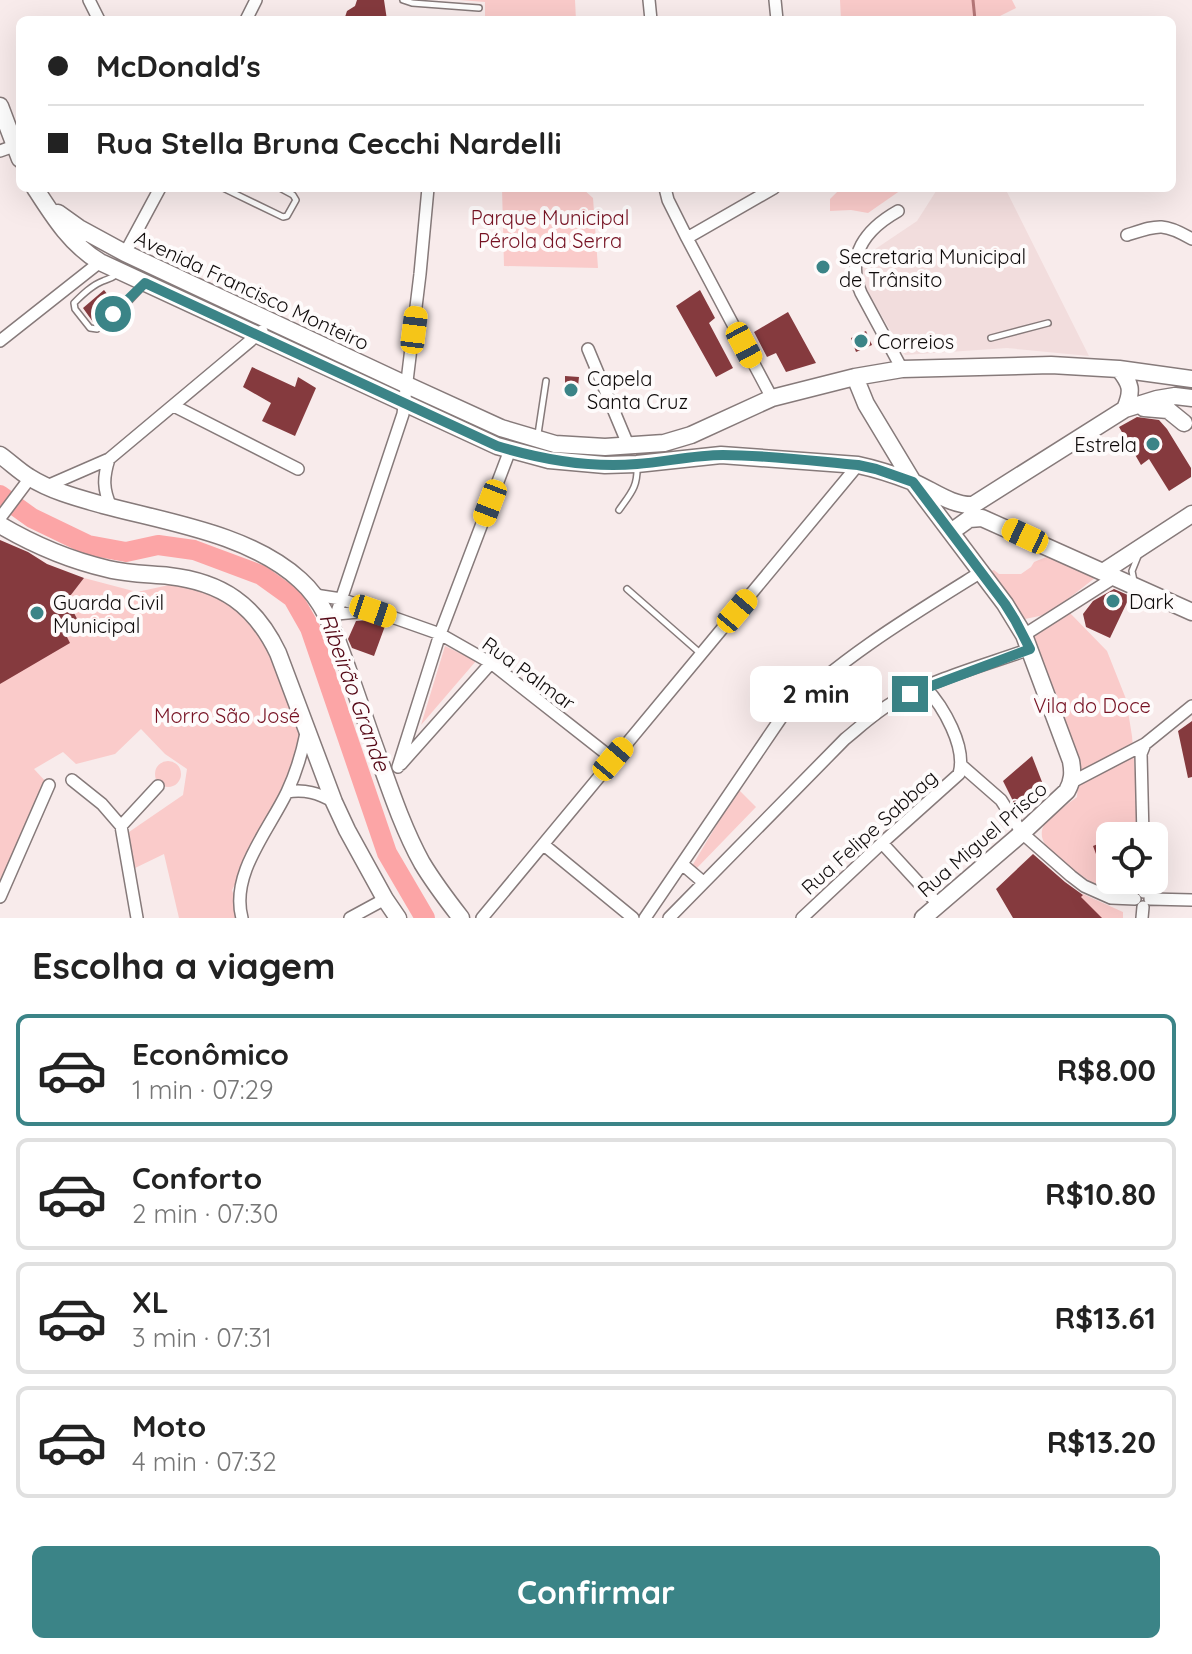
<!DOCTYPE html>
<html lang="pt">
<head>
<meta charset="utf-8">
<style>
	:root { --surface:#fff; --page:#f6f6f6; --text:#222; --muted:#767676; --line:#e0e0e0; --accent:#3b8487 }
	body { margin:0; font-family:Quicksand,sans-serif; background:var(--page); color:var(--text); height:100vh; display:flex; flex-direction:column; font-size:30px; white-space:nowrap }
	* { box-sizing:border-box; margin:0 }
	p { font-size:26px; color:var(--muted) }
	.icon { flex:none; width:44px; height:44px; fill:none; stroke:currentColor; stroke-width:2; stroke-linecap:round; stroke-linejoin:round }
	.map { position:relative; height:918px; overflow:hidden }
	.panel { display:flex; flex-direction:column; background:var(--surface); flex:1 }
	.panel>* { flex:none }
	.guide { position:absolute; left:16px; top:16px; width:1160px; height:176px; border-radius:12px; box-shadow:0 8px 32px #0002; display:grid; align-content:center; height:176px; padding:0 32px; background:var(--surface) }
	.controls { position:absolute; left:1096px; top:822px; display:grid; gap:16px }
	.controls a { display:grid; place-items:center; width:72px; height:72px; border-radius:12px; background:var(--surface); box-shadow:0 8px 32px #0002; font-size:40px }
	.end { position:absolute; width:36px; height:36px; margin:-18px; border:10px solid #3b8487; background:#fff; box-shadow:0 0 0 4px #fff }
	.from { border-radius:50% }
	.bubble { position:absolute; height:56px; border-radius:12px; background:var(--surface); box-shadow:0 8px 32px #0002; font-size:26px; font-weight:800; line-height:56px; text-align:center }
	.car { position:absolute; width:24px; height:48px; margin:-24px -12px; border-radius:10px; box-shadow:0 0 6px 2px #0007; background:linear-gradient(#f5c518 24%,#345 0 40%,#f5c518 0 76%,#345 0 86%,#f5c518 0) }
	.guide b { display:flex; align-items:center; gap:28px; height:76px; font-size:30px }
	.guide b+b { border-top:2px solid var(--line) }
	.guide i { width:20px; height:20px; background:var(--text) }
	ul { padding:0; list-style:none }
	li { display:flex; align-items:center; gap:24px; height:112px; margin:0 16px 12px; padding:0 16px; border:4px solid var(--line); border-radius:12px }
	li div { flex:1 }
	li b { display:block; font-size:30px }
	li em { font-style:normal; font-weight:800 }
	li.active { border-color:var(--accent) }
	li>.icon { width:72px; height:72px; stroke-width:1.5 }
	h2 { padding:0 32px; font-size:36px; line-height:96px }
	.action { display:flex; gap:16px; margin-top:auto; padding:16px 32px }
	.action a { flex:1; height:92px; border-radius:12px; background:var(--accent); color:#fff; font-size:32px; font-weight:800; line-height:92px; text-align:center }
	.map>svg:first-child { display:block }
	.built { fill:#f2dddd }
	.green { fill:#facbca }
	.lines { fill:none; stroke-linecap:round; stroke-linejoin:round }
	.stream { stroke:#b57778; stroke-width:3 }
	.river { stroke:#fca5a6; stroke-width:20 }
	.building { fill:#853a3e }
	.lane-casing { stroke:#867a7a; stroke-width:8 }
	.street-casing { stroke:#867a7a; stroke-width:14 }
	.secondary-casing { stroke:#867a7a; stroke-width:19 }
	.lane { stroke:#fff; stroke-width:5 }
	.street { stroke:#fff; stroke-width:11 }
	.secondary { stroke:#fff; stroke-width:16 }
	.route { stroke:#3b8487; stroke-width:10 }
	.poi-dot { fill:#3b8487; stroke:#fefbfb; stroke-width:3 }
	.labels { text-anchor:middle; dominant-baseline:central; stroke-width:8; stroke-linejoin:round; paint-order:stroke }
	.park-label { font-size:20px; fill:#761122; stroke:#fefbfb }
	.poi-label { font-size:20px; fill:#0f0b0b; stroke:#fefbfb; text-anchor:start }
	.street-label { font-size:20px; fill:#0f0b0b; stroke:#fefbfb }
	.water-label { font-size:22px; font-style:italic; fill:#540715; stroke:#fefbfb }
</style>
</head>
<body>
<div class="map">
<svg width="1192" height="918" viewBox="0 0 1192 918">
	<rect width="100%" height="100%" fill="#f8ebeb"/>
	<path class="built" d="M 938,188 L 1005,188 L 1089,356 L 1007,348 L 905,355 L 861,281 L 865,256 L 917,221 Z"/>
	<path class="green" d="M 459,0 L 575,0 L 576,20 L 485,20 L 485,2 Z
		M 840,0 L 1012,0 L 1016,8 L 998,17 L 998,20 L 841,20 Z
		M 502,188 L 582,188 L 593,198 L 598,268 L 504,266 Z
		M 841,188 L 904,188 L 868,213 L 851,210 L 830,211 L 830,199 Z
		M 1051,555 L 1096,577 L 1049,614 L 1025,619 L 991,571 L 994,570 L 999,574 L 1021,574 L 1031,567 L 1034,562 Z
		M 84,578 L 137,592 L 169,585 L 197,588 L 213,593 L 257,620 L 303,722 L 301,743 L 273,816 L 232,890 L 241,918 L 179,918 L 164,854 L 133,869 L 129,832 L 183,795 L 187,769 L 165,754 L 141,729 L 115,754 L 76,764 L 63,752 L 34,769 L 47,783 L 0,888 L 0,684 L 66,635 L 81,626 L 67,600 Z
		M 1070,613 L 1107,651 L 1126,699 L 1132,736 L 1140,836 L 1110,836 L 1110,880 L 1142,880 L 1142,881 C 1140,885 1138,890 1135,892 C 1117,908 1068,865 1052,853 C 1026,827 1055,814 1077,797 L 1079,766 L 1031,638 Z
		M 445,646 L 476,661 L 421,725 Z
		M155 774a13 13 0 1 1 26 0a13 13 0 1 1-26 0Z
		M 738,789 L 756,807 L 696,869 L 692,866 Z
		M 1083,894 L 1123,912 L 1123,918 L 1060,918 Z"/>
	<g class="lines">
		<path class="stream" d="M 973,0 L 975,20"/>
		<path class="river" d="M 0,495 L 32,518 L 88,545 L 126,552 L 158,545 L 194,550 L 261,575 L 293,598 L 310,628 L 387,853 L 425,918"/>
	</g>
	<path class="building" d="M 357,0 L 384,0 L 387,20 L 344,20 L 347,11 L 355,6 Z
		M 104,290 L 116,305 L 102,317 L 101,316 L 93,322 L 83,308 Z
		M 700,290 L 715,318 L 709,323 L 733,368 L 716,377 L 676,306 Z
		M 788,312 L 816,363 L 786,372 L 776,353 L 767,357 L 754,332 Z
		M 866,331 L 872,345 L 856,352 L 851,338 Z
		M 252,367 L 295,387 L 298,377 L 316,388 L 295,436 L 262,421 L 271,403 L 243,387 Z
		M 565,376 L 579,377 L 577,396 L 565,395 Z
		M 1137,417 L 1159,420 L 1167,429 L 1191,468 L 1191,477 L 1169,491 L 1149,459 L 1141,465 L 1119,427 Z
		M 0,540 L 28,552 L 47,564 L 84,578 L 67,600 L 81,626 L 66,635 L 70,643 L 0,684 Z
		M 1114,589 L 1130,596 L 1110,638 L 1086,627 L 1083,614 L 1093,601 Z
		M 368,620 L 385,626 L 374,656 L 352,648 L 348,639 L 356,621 Z
		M 1192,721 L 1192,777 L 1188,778 L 1178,731 Z
		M 1032,756 L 1044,787 L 1018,811 L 1003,781 Z
		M 1110,839 L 1110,858 L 1099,862 L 1093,846 Z
		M 1033,854 L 1065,882 L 1083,895 L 1081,897 L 1102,918 L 1013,918 L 996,889 Z"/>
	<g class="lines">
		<g class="lane-casing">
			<path id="lane" d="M 403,0 L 412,3 L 479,8
				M 223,188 L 283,217 L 287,216 L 296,200 L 293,195 L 280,188
				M 116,275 C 112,278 108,279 103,281 C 92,285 82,295 74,303 L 75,309 L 90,328 L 97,329 L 130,300 L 142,287
				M 991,338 L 1048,323
				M 538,434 L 546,381
				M 619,510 C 631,493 638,487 637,465
				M 1134,581 L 1132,571 L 1138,556
				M 627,589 L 700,653"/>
		</g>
		<g class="street-casing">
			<path id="street" d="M 89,0 L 99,20
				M 649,0 L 651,20
				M 775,0 L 777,20
				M 246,20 L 256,0
				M 0,151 L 14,146
				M 665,188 L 668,200 L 687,238 L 772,398
				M 898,211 C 866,229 845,256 861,293 L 902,369
				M 1127,235 C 1158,225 1163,222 1192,239
				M 687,238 L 774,188
				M 125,253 L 160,188
				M 0,341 L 100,262
				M 588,349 L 629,447
				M 174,406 L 298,469
				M 109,459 C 103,478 103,489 111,507
				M 47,486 L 109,459 L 262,331
				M 0,518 L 30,478
				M 315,595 L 341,599 L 440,634 L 491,663 L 613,759
				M 337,614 L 368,611
				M 332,627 L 403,414 L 420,274 L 428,188
				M 1024,635 L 1115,577
				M 401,764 L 491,663
				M 961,765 L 1001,800 L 1022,833 L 1071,876 L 1084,886 L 1111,898 L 1135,899
				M 398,767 L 440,634 L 510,450
				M 72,780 L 102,804 L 121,826 L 137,918
				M 1072,782 L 1145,744 L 1192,706
				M 287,792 C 305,789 318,793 334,802
				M 121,826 L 158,786
				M 1143,836 L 1141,754 L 1145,744
				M 882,843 L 938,904
				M 544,845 L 633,918
				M 682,864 L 703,882
				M 1144,880 L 1144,892
				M 0,897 L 49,785
				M 1150,899 L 1192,900
				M 242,918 C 230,874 269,830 287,792 C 296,773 302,753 306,733
				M 350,918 L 385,899
				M 482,918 L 858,465
				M 645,918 L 783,715 C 840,658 912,615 981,572
				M 669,918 L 845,739 C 861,726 877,711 895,701 C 937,678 985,665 1030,649
				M 802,918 L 882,843 L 959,774 C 967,747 943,706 925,687
				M 1142,918 L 1143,907"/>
		</g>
		<g class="secondary-casing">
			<path id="secondary" d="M 0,106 L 20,159
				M 35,188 C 53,216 71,245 100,262 L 497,446 L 549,460 L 605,465 L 637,464 L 721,455 L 858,465 C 877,469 895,475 913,482 C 932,490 952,506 973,505 L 1125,409 L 1157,399 L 1175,396 L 1192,398
				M 58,213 L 79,228 L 125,253 L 407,385 L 501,428 L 555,444 L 605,447 L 664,443 L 691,435 L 772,398 L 855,377 L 902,369 L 1051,365 L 1119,369 L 1192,379
				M 1119,369 C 1131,384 1133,390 1125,409
				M 855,377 L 866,404 L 913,482 L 1005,604 L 1024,635 L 1071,761 C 1073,772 1073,780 1067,791 L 1022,833 L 923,918
				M 1144,408 L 1168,410 L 1184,423
				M 0,455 C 10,462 19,471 29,477 C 51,491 78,498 103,505 C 166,522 250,534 300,580 C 327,604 336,638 348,670 C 356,693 364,716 372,739 C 387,780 401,825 422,863 C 434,883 447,900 461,918
				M 0,525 C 34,545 69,560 108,569 C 128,574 149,574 169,576 C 222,582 255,605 278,653 L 334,802 L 347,830 L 385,899 L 398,918
				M 951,532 L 969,519 L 982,518 L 1192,612
				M 1103,572 L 1192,514"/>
		</g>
		<use href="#lane" class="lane"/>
		<use href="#street" class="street"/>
		<use href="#secondary" class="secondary"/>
	</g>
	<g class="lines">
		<path class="route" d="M 113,314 L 145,283 L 497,446 C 543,460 589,468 637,464 C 665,462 694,455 723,455 C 767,455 813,461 858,465 L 876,469 L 913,482 L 1005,604 L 1015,620 L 1030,649 L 910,694"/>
	</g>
	<g class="poi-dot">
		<circle cx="823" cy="267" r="8"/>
		<circle cx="861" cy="341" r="8"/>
		<circle cx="571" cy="390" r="8"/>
		<circle cx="1153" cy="444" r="8"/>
		<circle cx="1113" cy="601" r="8"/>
		<circle cx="37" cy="613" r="8"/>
	</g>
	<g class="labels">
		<g class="park-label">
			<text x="550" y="217">Parque Municipal<tspan x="550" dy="23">Pérola da Serra</tspan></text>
			<text x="1092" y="705">Vila do Doce</text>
			<text x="227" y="715">Morro São José</text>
		</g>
		<g class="poi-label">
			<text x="839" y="256">Secretaria Municipal<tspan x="839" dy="23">de Trânsito</tspan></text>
			<text x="877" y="341">Correios</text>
			<text x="587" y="378">Capela<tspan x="587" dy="23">Santa Cruz</tspan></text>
			<text x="1137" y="444" text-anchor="end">Estrela</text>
			<text x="1129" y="601">Dark</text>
			<text x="53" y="602">Guarda Civil<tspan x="53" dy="23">Municipal</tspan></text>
		</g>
		<g class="street-label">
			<text transform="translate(252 290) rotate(25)">Avenida Francisco Monteiro</text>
			<text transform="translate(529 673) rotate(36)">Rua Palmar</text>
			<text transform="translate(869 832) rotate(-42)">Rua Felipe Sabbag</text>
			<text transform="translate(982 839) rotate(-41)">Rua Miguel Prisco</text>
		</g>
		<g class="water-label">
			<text transform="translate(355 692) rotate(70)">Ribeirão Grande</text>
		</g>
	</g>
</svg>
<div class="controls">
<a><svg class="icon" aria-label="locate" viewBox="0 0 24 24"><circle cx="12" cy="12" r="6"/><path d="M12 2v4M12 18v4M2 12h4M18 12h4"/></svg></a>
</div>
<i class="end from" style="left:113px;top:314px"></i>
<i class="end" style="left:910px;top:694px"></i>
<div class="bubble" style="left:750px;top:666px;width:132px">2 min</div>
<i class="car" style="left:414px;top:330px;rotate:7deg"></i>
<i class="car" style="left:744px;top:345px;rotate:152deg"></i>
<i class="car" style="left:490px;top:503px;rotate:201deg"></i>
<i class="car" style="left:1025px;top:536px;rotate:295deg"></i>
<i class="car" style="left:373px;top:611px;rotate:109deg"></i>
<i class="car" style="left:737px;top:611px;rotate:40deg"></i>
<i class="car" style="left:613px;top:759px;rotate:40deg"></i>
<div class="guide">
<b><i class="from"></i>McDonald's</b>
<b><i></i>Rua Stella Bruna Cecchi Nardelli</b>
</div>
</div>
<section class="panel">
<h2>Escolha a viagem</h2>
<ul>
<li class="active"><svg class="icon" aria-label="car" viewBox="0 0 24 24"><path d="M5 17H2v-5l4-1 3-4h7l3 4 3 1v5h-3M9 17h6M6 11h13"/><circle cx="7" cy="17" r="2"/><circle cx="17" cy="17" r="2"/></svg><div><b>Econômico</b><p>1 min · 07:29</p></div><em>R$8.00</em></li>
<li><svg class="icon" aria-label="car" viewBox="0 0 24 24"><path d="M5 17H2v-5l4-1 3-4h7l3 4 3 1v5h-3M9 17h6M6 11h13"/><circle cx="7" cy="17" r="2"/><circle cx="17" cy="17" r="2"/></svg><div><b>Conforto</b><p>2 min · 07:30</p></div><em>R$10.80</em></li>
<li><svg class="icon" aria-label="car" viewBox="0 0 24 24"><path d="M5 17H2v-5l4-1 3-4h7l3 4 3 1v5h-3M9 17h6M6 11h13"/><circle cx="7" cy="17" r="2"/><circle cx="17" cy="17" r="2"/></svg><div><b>XL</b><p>3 min · 07:31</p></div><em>R$13.61</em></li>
<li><svg class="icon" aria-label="car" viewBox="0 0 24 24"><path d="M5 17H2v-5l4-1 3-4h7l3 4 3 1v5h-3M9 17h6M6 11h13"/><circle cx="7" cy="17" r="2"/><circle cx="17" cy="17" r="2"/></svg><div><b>Moto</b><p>4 min · 07:32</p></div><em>R$13.20</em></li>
</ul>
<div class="action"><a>Confirmar</a></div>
</section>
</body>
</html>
